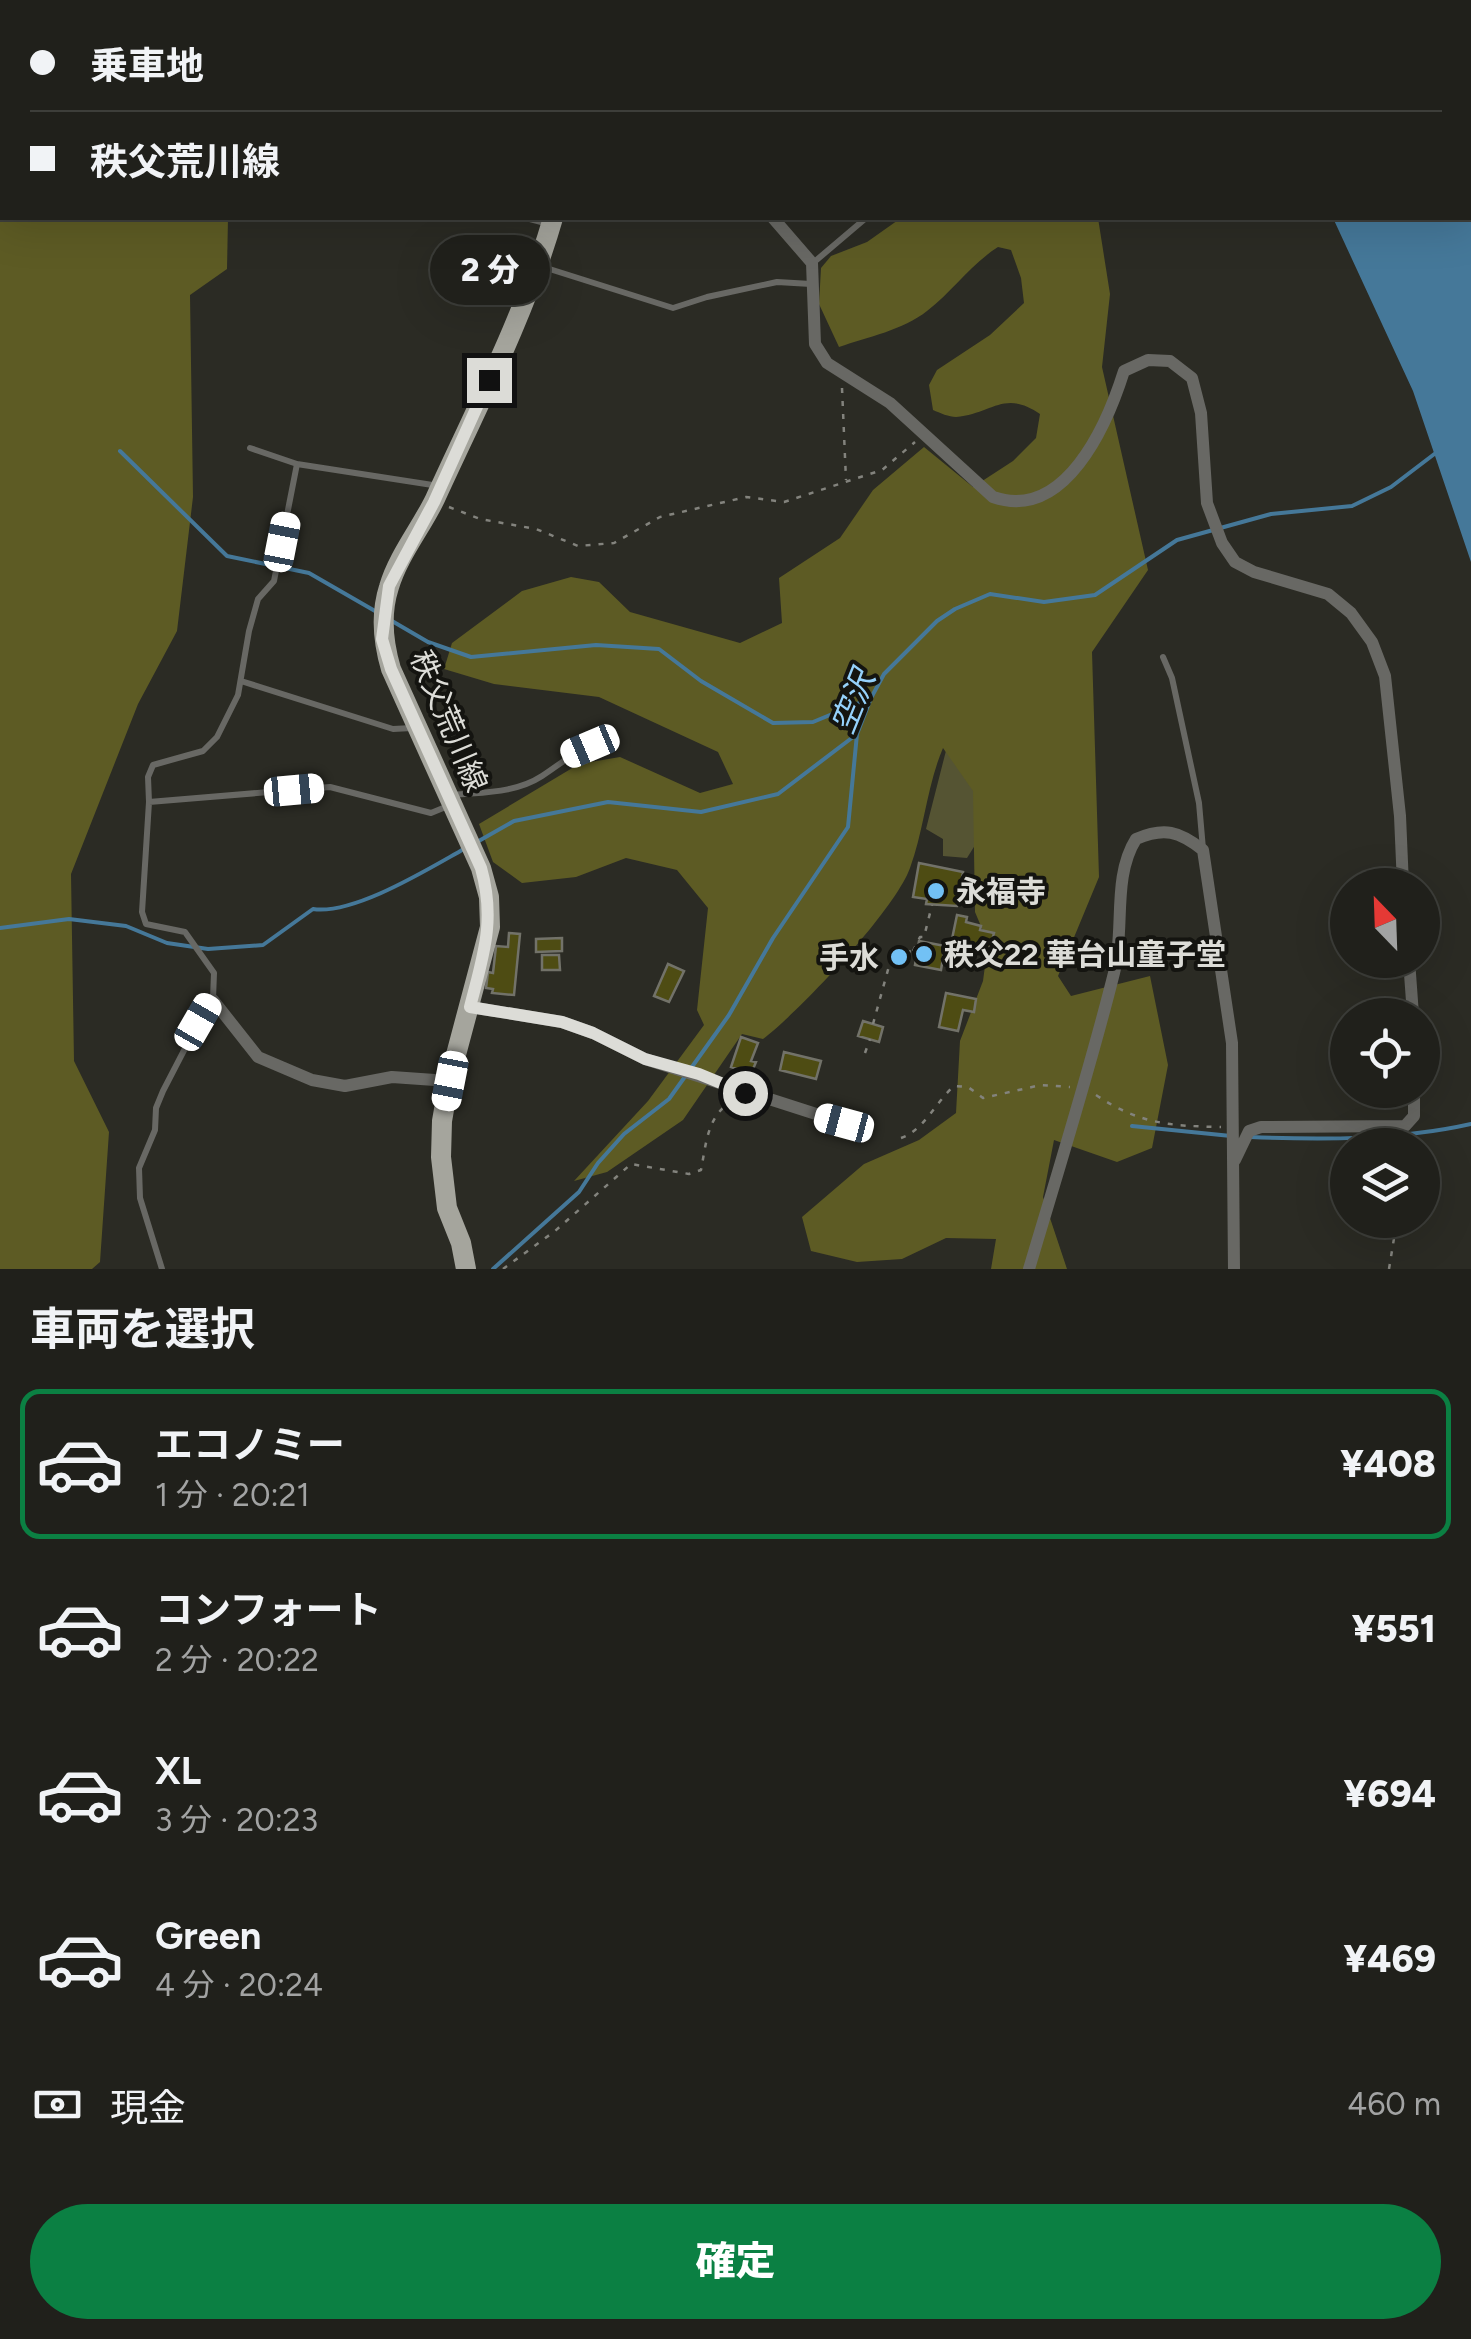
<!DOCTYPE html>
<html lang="ja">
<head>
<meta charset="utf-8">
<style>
	:root { --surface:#20201b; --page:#2d2d28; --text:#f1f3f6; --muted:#a2a3a3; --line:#3d3e3a; --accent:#0b8043 }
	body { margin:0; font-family:Figtree,"Noto Sans JP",sans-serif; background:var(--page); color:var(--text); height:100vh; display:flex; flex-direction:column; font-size:38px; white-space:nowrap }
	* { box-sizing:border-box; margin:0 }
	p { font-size:32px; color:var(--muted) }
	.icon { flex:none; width:55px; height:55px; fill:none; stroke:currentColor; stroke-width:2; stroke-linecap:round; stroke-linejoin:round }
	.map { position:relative; height:1269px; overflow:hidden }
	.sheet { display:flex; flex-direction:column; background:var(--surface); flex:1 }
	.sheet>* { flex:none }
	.top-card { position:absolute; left:0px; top:0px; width:1472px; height:220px; box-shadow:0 10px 40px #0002,0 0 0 2px var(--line); display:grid; align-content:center; height:220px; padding:0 30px; background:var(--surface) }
	.needle { width:65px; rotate:337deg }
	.tools { position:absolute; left:1330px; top:868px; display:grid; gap:20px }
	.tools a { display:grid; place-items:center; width:110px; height:110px; border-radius:50%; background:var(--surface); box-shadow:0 10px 40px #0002,0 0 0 2px var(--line); font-size:50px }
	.end { position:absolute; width:45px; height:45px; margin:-22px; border:12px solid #dcdcd7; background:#111; box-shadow:0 0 0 5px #111 }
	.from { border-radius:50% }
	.bubble { position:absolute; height:70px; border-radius:35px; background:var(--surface); box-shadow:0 10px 40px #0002,0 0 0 2px var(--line); font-size:32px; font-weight:800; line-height:70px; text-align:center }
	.car { position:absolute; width:30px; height:60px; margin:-30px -15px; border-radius:12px; box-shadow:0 0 8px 2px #0007; background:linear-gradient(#fff 24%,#345 0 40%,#fff 0 76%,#345 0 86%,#fff 0) }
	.top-card b { display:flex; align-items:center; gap:35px; height:95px; font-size:38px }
	.top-card b+b { border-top:2px solid var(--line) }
	.top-card i { width:25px; height:25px; background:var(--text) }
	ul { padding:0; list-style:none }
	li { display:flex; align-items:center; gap:30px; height:150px; margin:0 20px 15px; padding:0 10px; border:5px solid transparent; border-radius:20px }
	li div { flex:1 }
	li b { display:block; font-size:38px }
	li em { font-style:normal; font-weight:800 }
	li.on { border-color:var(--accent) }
	li>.icon { width:90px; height:90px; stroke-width:1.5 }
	h2 { padding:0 30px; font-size:45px; line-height:120px }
	.pay { display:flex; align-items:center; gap:25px; height:110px; padding:0 30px; font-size:38px }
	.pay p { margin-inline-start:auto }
	.primary-button { display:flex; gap:20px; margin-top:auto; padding:20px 30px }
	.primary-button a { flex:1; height:115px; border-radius:60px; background:var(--accent); color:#fff; font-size:40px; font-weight:800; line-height:115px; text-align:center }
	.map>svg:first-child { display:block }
	.green { fill:#555433 }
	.forest { fill:#5d5b24 }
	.water { fill:#457899 }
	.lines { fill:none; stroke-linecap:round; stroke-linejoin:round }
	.stream { stroke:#457899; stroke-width:4 }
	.building { fill:#4e4c13; stroke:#727269; stroke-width:2.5 }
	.path { stroke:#83837d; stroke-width:2.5; stroke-dasharray:5 8; stroke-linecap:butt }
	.lane { stroke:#686864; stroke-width:6 }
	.street { stroke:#686864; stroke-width:12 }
	.primary { stroke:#a5a59d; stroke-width:20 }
	.route { stroke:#dcdcd7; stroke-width:12 }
	.poi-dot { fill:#72c1f5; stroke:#141410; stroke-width:4 }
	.labels { text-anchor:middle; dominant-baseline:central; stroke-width:8; stroke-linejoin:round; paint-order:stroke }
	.street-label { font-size:30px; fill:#dcdcd7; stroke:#141410 }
	.poi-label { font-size:30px; font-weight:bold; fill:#dcdcd7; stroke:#141410; text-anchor:start }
	.water-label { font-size:32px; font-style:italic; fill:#95d1fb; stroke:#141410 }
</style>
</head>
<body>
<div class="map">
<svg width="1471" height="1269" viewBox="0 0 1471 1269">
	<rect width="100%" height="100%" fill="#2b2b24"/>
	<path class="green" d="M 978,700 L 982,834 L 967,858 L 943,856 L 943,839 L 926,829 L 950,735 Z"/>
	<path class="forest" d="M 0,0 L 296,2 L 2,2 L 2,218 L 228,218 L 227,269 L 190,295 L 193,497 L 177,631 L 138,704 L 71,874 L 74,1061 L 109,1132 L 100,1262 L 92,1269 L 0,1269 Z
		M 1078,0 L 1277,0 L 1278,2 L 1075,2 Z
		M 901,218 L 1098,218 L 1110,294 L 1102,367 L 1148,570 L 1092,652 L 1099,877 L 1058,976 L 1071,996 L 1150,976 L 1168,1065 L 1152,1148 L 1117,1162 L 1054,1140 L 1043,1197 L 1067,1269 L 991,1269 L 996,1239 L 946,1238 L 902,1259 L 857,1262 L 811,1251 L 802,1217 L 864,1164 L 919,1140 L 956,1113 L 960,1041 L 983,981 L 988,943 L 975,912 L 973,791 L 943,748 C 927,785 924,830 910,868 C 895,910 800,1011 763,1039 L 742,1034 L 683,1120 L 607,1172 L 574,1181 L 648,1101 L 704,1025 L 697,1010 L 708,908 L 677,870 L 626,858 L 576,877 L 522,883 L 493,862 L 479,824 L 579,764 L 620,757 L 700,793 L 733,784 L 718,752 L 599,697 L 494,684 L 444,669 L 452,643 L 522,591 L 571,577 L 599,582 L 630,612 L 740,643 L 782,623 L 779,578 L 840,538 L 873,490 L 924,447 L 973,487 L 1013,461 L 1036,438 L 1040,414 C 1004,389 992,414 956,417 C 949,417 940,413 933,410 L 929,385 L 937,370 L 990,335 L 1024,303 L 1021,278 L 1011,250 L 998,247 C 970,265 953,291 927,311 C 903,330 868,337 839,347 L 819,304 L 821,268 L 831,256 L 867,242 Z"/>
	<path class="water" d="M 1470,127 L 1471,129 L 1471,562 L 1413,391 L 1333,218 L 1470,218 Z"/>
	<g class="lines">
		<path class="stream" d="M 120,451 L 227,556 L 309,573 L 375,611
			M 392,621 L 428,642 L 471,657 L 596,645 L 659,649 L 701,681 L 773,723 L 813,722 L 871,698
			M 477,842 L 514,821 L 608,802 L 701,812 L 778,794 L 857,734
			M 0,928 L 69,919 L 126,926 L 167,943 L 208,949 L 263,945 L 313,909 C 354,915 428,869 464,849
			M 1132,1126 L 1231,1136
			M 1251,1137 C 1323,1140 1400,1140 1471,1124
			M 493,1269 L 579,1192 L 598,1163 L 624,1134 L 669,1099 L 729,1015 L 773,938 L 848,827 L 857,734 L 871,698 L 884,674 L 937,621 L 955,609 L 990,594 L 1044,602 L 1095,595 L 1177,540 L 1271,514 L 1352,506 L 1391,487 L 1437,452"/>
	</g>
	<path class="building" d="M 919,863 L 963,872 L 957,906 L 926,904 L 927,899 L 913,897 Z
		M 962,886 L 972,887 L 969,902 L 959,901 Z
		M 957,915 L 967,917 L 966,922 L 981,926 L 980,930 L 994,933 L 990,948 L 952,939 Z
		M 509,933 L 520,934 L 514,995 L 492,993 L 493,989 L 486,988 L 488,972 L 493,973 L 496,946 L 508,947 Z
		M 562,938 L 562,951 L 536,952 L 536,939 Z
		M 919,941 L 945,946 L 941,970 L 915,965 Z
		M 542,955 L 559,955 L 560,970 L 542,970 Z
		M 668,964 L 684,971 L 669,1002 L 654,996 Z
		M 946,993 L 976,999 L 974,1012 L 963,1010 L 958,1031 L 939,1027 Z
		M 863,1021 L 883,1027 L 879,1042 L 858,1036 Z
		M 741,1037 L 758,1043 L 751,1061 L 756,1062 L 751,1074 L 731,1067 Z
		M 784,1052 L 821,1061 L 816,1079 L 780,1070 Z"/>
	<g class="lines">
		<path class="path" d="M 842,388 L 846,480
			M 449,507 L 480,519 L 536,529 L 578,546 L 614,543 L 660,517 L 746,497 L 784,502 L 882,470 L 915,442
			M 913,951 L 920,937 L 924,937 L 932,905
			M 873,1024 L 894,948 L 917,953
			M 865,1053 L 870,1039
			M 1096,1095 C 1139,1124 1170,1126 1221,1127
			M 901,1138 C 924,1130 935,1103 954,1086 L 968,1087 L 983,1098 L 1041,1085 L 1070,1087
			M 503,1269 L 555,1231 L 631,1164 L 689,1174 L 701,1170 C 706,1145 707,1116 731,1102
			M 1389,1269 L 1397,1220"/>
		<path class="lane" d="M 537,0 L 537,2
			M 896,0 L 897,2
			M 526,218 L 549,224
			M 813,263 L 866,218
			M 540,266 L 673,308 L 707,297 L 777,282 L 811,284
			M 250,448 L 297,464 L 439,486
			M 1163,657 L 1172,678 L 1199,803 L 1203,849
			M 241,681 L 393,729 L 412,728
			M 454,795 C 484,792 516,793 542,776 C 559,765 571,754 590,746
			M 149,802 L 330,787 L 431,813 L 448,806
			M 213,999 L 214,973 L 185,932 L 146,924 L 142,912 L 149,802 L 148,777 L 153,765 L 203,751 L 217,737 L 238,695 L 249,631 L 258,599 L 274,581 L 297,464
			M 162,1269 L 140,1198 L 139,1168 L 155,1130 L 156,1108 L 163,1091 L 208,1004"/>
		<path class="street" d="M 773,218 L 812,263 L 815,344 L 827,363 L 890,403 L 993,497 C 1065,522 1107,425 1124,371 L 1148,360 L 1170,361 L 1192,378 L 1201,413 L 1207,503 L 1222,543 L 1235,562 L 1254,572 L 1328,594 L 1351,613 L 1372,642 L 1385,676 L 1400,816 L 1403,885
			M 1409,960 L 1413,1015
			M 209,1003 L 213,1000 L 258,1057 L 312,1080 L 345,1086 L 392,1077 L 449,1081
			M 470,1007 L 562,1022 L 593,1033 L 645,1059 L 844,1123
			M 1235,1160 L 1249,1131 L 1261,1127 L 1405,1126 L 1414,1116 L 1414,1090
			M 1029,1269 C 1058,1171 1089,1073 1114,973 C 1125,930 1112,877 1136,839 C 1164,827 1179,831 1203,850 L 1232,1043 L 1234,1269"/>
		<path class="primary" d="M 614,2 L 615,0
			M 466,1269 L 461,1243 L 447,1208 L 441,1157 L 442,1121 L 449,1081 L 490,927 L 489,897 L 481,868 L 391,669 C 383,642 380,615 389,587 C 398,556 421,528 435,499 C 477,407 525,315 553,218"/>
	</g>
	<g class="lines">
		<path class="route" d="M 489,380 L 434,502 L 389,586 L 382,639 L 391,669 L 481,868 C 496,921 483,956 470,1007 L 562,1022 L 593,1033 L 645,1059 L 699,1074 L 745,1093"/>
	</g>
	<g class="poi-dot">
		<circle cx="936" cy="891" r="10"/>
		<circle cx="924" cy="954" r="10"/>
		<circle cx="899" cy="957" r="10"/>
	</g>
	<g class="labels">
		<g class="street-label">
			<text transform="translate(449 721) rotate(67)">秩父荒川線</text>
		</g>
		<g class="poi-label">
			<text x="956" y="891">永福寺</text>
			<text x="944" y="954">秩父22 華台山童子堂</text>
			<text x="879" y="957" text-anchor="end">手水</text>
		</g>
		<g class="water-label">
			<text transform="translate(853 702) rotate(-68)">空沢</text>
		</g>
	</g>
</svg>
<div class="tools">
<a><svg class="needle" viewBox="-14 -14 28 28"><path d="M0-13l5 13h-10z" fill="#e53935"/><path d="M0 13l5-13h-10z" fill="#a2a3a3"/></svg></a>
<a><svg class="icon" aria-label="locate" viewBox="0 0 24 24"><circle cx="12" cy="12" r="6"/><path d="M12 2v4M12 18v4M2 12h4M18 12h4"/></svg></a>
<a><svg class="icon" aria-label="layers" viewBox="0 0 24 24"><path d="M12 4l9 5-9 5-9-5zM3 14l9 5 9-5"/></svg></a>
</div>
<i class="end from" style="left:745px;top:1093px"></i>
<i class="end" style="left:489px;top:380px"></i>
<div class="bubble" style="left:430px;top:235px;width:120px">2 分</div>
<i class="car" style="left:282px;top:542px;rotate:11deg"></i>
<i class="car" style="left:590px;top:746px;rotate:247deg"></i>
<i class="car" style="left:294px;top:790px;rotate:85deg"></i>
<i class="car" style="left:198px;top:1022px;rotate:30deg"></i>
<i class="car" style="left:450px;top:1081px;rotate:191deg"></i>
<i class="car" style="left:844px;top:1123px;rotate:285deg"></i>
<div class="top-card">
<b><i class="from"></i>乗車地</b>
<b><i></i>秩父荒川線</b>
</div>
</div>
<section class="sheet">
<h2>車両を選択</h2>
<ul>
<li class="on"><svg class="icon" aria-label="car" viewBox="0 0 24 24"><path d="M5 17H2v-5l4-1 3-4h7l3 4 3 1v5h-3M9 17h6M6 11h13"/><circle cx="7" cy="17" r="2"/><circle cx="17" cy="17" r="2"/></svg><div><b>エコノミー</b><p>1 分 · 20:21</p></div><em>¥408</em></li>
<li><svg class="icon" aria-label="car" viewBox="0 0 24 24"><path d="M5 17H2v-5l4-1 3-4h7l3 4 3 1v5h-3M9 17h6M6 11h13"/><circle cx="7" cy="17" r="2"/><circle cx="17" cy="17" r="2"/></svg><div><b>コンフォート</b><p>2 分 · 20:22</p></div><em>¥551</em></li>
<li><svg class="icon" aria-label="car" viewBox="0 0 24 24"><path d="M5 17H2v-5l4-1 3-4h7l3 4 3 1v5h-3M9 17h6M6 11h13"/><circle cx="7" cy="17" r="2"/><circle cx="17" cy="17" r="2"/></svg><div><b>XL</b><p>3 分 · 20:23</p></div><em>¥694</em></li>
<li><svg class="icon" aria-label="car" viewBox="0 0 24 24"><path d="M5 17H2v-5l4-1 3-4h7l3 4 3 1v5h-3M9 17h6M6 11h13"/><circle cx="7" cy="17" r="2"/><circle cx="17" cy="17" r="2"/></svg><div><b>Green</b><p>4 分 · 20:24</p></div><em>¥469</em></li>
</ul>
<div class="pay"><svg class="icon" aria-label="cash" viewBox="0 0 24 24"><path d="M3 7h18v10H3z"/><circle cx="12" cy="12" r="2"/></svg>現金<p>460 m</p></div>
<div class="primary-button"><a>確定</a></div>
</section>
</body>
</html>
